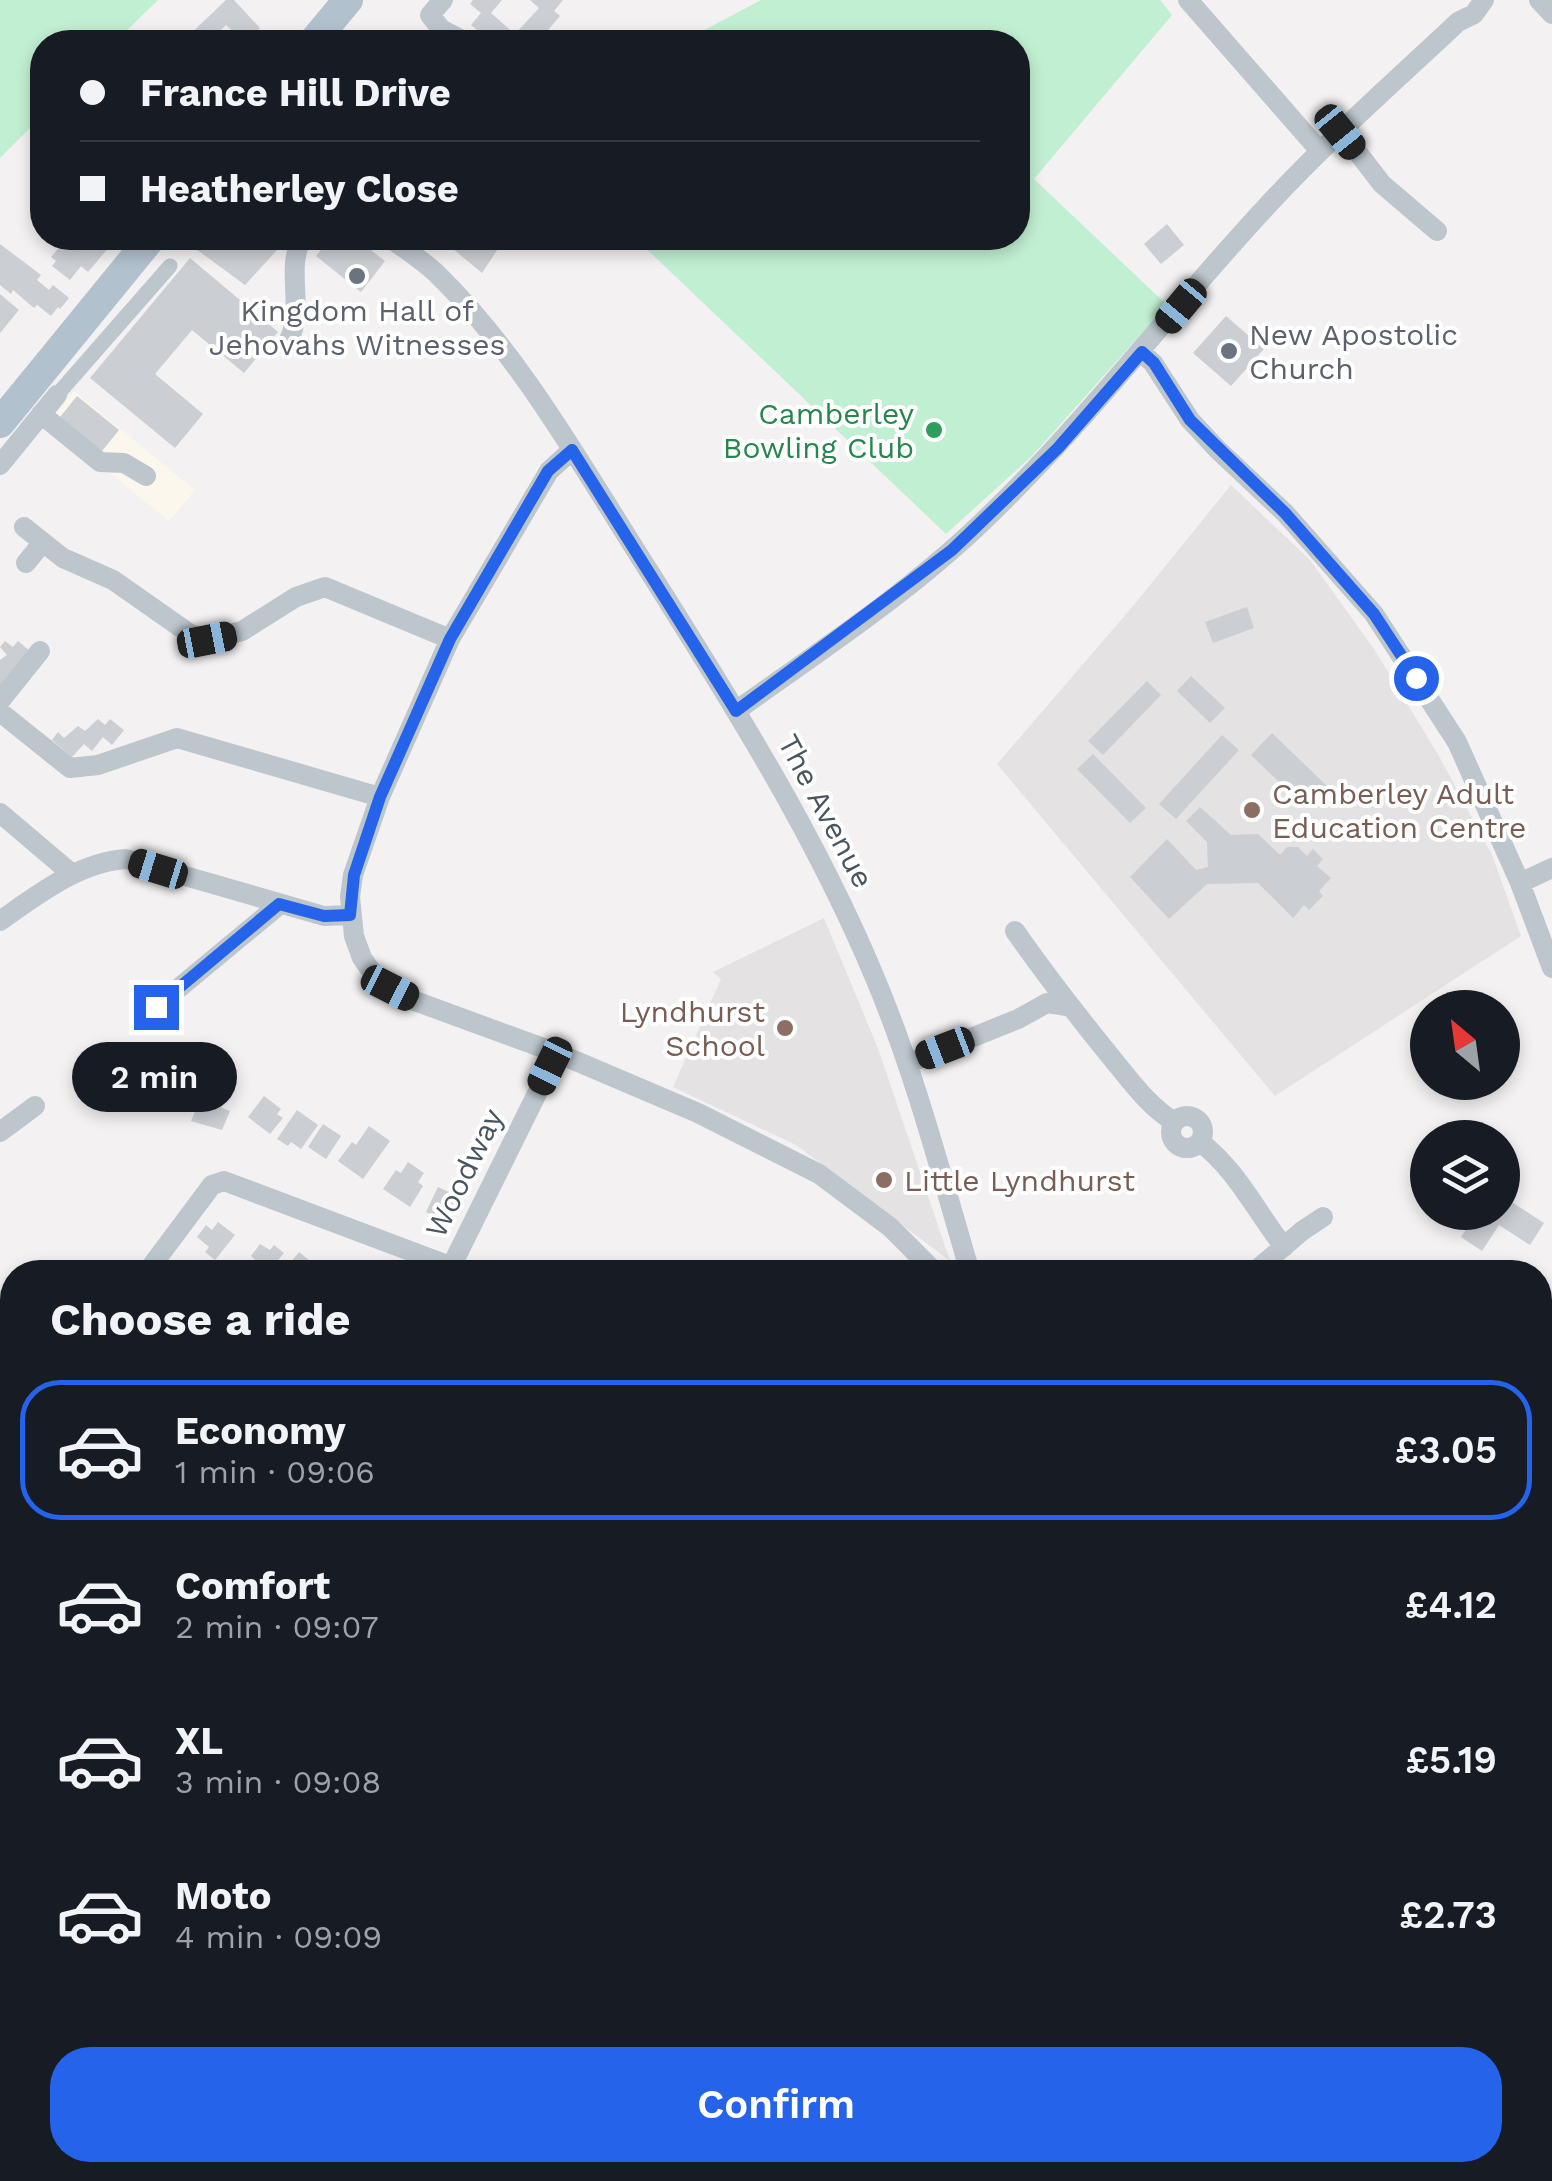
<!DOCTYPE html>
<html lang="en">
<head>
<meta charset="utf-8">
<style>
	:root { --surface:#171b24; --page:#242831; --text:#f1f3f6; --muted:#9ea1a6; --line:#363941; --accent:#2563eb }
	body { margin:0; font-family:"Work Sans",sans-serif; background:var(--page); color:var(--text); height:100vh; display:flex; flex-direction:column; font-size:38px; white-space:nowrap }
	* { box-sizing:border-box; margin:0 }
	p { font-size:32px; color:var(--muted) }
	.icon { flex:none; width:55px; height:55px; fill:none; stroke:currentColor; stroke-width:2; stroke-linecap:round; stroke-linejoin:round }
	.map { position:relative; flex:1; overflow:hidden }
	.drawer { position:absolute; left:0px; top:1260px; width:1552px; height:922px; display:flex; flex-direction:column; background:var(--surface); border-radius:40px 40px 0 0; box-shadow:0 5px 15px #0003 }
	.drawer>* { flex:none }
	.banner { position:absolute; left:30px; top:30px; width:1000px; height:220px; border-radius:40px; box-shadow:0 5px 15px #0003; display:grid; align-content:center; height:220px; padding:0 50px; background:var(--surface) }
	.needle { width:65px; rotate:331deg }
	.controls { position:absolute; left:1410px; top:990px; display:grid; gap:20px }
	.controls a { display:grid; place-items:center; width:110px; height:110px; border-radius:50%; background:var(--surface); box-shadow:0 5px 15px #0003; font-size:50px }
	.end { position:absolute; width:45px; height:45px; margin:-22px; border:12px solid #2563eb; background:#fff; box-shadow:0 0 0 5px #fff }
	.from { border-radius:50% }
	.bubble { position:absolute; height:70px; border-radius:35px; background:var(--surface); box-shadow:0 5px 15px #0003; font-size:32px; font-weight:600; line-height:70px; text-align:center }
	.car { position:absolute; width:30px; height:60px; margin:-30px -15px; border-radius:12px; box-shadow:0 0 8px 2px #0007; background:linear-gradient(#222 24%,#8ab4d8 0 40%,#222 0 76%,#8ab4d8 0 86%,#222 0) }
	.banner b { display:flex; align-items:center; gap:35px; height:95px; font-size:38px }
	.banner b+b { border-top:2px solid var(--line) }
	.banner i { width:25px; height:25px; background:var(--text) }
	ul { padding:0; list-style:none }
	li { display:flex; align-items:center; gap:30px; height:140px; margin:0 20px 15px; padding:0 30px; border:5px solid transparent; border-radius:40px }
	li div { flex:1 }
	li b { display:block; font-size:38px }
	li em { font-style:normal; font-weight:600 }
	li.active { border-color:var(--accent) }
	li>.icon { width:90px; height:90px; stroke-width:1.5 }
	h2 { padding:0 50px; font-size:45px; line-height:120px }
	.button { display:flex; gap:20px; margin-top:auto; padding:20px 50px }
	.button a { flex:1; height:115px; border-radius:40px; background:var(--accent); color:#fff; font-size:40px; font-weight:600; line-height:115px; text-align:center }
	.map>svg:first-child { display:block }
	.commercial { fill:#fcf7ec }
	.education { fill:#e4e2e3 }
	.green { fill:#c1efd1 }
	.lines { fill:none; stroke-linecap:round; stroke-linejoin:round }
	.stream { stroke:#90dbea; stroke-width:5 }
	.building { fill:#cbced3 }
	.pedestrian { stroke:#bdc6cd; stroke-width:15 }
	.minor { stroke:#bdc6cd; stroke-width:20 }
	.secondary { stroke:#bfcad4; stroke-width:28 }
	.primary { stroke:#b2c1ce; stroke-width:30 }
	.rail-casing { stroke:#b3b6bb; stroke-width:9 }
	.rail { stroke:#fff; stroke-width:5; stroke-dasharray:15; stroke-linecap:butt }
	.route { stroke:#2563eb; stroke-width:12 }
	.worship-dot { fill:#6b7280; stroke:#fff; stroke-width:4 }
	.leisure-dot { fill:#2e9e5b; stroke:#fff; stroke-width:4 }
	.education-dot { fill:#8d6e63; stroke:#fff; stroke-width:4 }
	.labels { text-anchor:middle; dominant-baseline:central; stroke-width:8; stroke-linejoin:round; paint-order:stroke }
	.worship-label { font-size:30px; fill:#5b616d; stroke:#fff }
	.leisure-label { font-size:30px; fill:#27864d; stroke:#fff; text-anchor:end }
	.education-label { font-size:30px; fill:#785e54; stroke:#fff; text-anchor:start }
	.street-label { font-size:30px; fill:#49555e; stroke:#fff }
</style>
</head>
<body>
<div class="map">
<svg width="1552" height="2181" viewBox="0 0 1552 2181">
	<rect width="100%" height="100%" fill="#f3f1f1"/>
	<path class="commercial" d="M 74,391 L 195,490 L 169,521 L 48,423 Z"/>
	<path class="education" d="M 1231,485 L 1310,560 L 1374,649 L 1439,756 L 1492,855 L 1521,936 L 1275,1096 L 997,764 L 1133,606 Z
		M 824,918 L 879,1051 L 950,1261 L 796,1145 L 673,1087 L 721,979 L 713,972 Z"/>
	<path class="green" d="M 0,0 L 158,0 L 115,42 L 42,42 L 42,116 L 0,158 Z
		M 761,0 L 1160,0 L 1172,15 L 1034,179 L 1167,305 L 1032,456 L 946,534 L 635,238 L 1018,238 L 1018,42 L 688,42 L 697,34 Z"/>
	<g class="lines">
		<path class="stream" d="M 1540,2149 L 1552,2126
			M 1524,2181 L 1529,2170"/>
	</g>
	<path class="building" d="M 226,0 L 234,0 L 260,28 L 244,42 L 226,25 L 208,42 L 184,42 L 183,41 Z
		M 473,0 L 502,0 L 491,13 L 515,34 L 539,8 L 530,0 L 563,0 L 554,11 L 560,16 L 538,42 L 492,42 L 471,25 L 481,13 L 470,4 Z
		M 1018,194 L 1031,206 L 1018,221 Z
		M 1167,224 L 1184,245 L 1161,264 L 1144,244 Z
		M 54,238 L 111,238 L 106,243 L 110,246 L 88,272 L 81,266 L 70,280 L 52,266 L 56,261 L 51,257 L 62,244 Z
		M 205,238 L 288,238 L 245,285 L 196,249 Z
		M 330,238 L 355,238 L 385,261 L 361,292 L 316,256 Z
		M 440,238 L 505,238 L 482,273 Z
		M 0,244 L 41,275 L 37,280 L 49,290 L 53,285 L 69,298 L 60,309 L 58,307 L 51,316 L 37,305 L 34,308 L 13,290 L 11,294 L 0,285 Z
		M 190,258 L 278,332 L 244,373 L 192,330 L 155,374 L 203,414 L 175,448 L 90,378 Z
		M 0,294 L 19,310 L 0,333 Z
		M 1226,316 L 1264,349 L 1231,386 L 1193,353 Z
		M 77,396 L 119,430 L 98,456 L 56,422 Z
		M 1247,607 L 1254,628 L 1213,643 L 1205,622 Z
		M 5,641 L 13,647 L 18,641 L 31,652 L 0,690 L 0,660 L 7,655 L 0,647 Z
		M 1191,676 L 1225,708 L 1210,723 L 1177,691 Z
		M 1147,681 L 1161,695 L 1103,755 L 1088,741 Z
		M 98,719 L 105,725 L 110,719 L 124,730 L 112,745 L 103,737 L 92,751 L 84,744 L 72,757 L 52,740 L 58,732 L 64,738 L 78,726 L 85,731 Z
		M 1272,733 L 1327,786 L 1306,808 L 1251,755 Z
		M 1222,735 L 1239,750 L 1176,819 L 1159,804 Z
		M 1093,754 L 1146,808 L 1130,823 L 1077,769 Z
		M 1200,807 L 1231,835 L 1258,834 L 1280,855 L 1287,847 L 1298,847 L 1307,856 L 1313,849 L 1323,859 L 1317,866 L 1331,878 L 1319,891 L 1323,896 L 1309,910 L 1304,905 L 1293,918 L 1258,883 L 1207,884 L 1169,919 L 1130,877 L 1167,839 L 1196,870 L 1208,867 L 1207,842 L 1186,821 Z
		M 264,1096 L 281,1109 L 277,1114 L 283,1118 L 270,1134 L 248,1117 Z
		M 200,1099 L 230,1111 L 222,1130 L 191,1121 Z
		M 297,1110 L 318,1125 L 301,1149 L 291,1142 L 288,1146 L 277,1139 Z
		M 323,1124 L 341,1136 L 326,1159 L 308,1147 Z
		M 369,1126 L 390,1141 L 363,1179 L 338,1161 L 352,1142 L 356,1145 Z
		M 408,1162 L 424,1173 L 418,1182 L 423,1186 L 410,1207 L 383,1189 L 396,1170 L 401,1173 Z
		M 438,1187 L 457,1196 L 445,1221 L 426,1212 Z
		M 1507,1199 L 1544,1223 L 1530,1245 L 1499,1225 L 1482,1251 L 1461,1237 L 1477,1212 L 1502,1212 Z
		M 218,1222 L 235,1235 L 215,1260 L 205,1252 L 209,1247 L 197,1237 L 206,1225 L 212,1230 Z
		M 260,1244 L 270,1250 L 274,1245 L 284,1253 L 268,1272 L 251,1256 Z
		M 299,1252 L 309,1260 L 301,1270 L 304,1272 L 283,1272 Z
		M 2,1340 L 12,1346 L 12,1381 L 0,1372 Z
		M 178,2170 L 254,2170 L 261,2176 L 257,2181 L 222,2181 L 217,2177 L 214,2181 L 191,2181 Z
		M 379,2170 L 392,2170 L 404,2178 L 401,2181 L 371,2181 Z
		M 470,2170 L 510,2170 L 502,2181 L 462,2181 Z"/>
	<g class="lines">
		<path class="pedestrian" d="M 57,395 L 170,266"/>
		<path class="minor" d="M 443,0 L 430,15 L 441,29 L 466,42
			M 1188,0 L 1320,151
			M 1539,0 L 1552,14
			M 409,42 L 411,40
			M 1341,131 L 1382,184 L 1437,231
			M 390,238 C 406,250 424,261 438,275 C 513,348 572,449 628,538 C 718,681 810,822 875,978 C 915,1073 941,1174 970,1272
			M 289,340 C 305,306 285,270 302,238
			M 1141,352 L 1153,363 L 1190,420 L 1218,450 L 1285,513 L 1374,614 L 1457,742 L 1520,883 L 1552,968
			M 41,414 L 100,462 L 124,463 L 146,476
			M 572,450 L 549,471 L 450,639 L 380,797 L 353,875 L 350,897 L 354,936 L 362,958 L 377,979 L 412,1000 L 557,1053 L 698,1113 L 819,1174 L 890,1227 L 935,1272
			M 0,465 L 57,395
			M 24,527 L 63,558 L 113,580 L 190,634 L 207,640 L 242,631 L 296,597 L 325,587 L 450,639
			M 26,563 L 43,542
			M 0,701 L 40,651
			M 736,711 C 818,652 904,596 977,527 C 1083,427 1168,312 1267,206 C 1327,141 1394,82 1458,22 L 1474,14 L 1484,0
			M 0,712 L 70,768 L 98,765 L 177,738 L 380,797
			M 0,813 L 72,874
			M 1520,883 L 1552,868
			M 0,921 C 37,895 79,862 126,859 L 324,916 L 350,915
			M 1015,931 C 1047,977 1080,1019 1115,1062 C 1134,1085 1148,1105 1174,1122
			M 156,1007 L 279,905
			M 909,1063 L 1018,1019 L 1047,1003 L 1067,1006
			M1171 1132a16 16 0 1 1 32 0a16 16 0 1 1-32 0Z
			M 0,1132 L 35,1106
			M 1200,1142 C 1237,1170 1255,1210 1284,1247
			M 451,1267 L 557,1053
			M 147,1272 L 212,1185 L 224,1181 L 466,1272
			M 1254,1272 L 1302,1231 L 1323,1217
			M 0,1311 L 12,1291
			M 1540,1436 L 1552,1445
			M 1540,1570 L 1552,1550
			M 0,1590 L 12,1581
			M 1540,1612 L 1552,1619
			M 0,1825 L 12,1816
			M 1549,1871 L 1552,1853
			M 0,2141 L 12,2149
			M 43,2170 L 58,2181
			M 288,2170 L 296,2181
			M 698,2170 L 714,2181
			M 1045,2170 L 1055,2181
			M 1120,2170 L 1136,2181
			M 101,2181 L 109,2170
			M 429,2181 L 436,2170
			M 1001,2181 L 1012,2170
			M 1223,2181 L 1230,2170"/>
		<path class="secondary" d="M 0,1421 L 12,1430
			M 1088,2170 L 1100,2181"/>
		<path class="primary" d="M 313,42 L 348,0
			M 0,423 L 151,238"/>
		<g class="rail-casing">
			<path id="rail" d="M 1536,2181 L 1552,2152"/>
		</g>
		<use href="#rail" class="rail"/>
	</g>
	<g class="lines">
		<path class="route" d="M 156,1007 L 279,904 L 324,916 L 350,915 L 354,875 L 380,797 L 450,639 L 548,471 L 572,450 L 736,711 L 952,550 L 1058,448 L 1142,352 L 1154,363 L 1190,420 L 1285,513 L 1374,614 L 1416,678"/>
	</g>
	<g class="worship-dot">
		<circle cx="357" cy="276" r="10"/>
		<circle cx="1229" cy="351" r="10"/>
	</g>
	<circle class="leisure-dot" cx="934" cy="430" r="10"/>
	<g class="education-dot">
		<circle cx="1252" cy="810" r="10"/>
		<circle cx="785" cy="1028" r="10"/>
		<circle cx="884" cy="1180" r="10"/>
	</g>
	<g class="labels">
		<g class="worship-label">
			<text x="357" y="310">Kingdom Hall of<tspan x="357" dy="34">Jehovahs Witnesses</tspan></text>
			<text x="1249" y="334" text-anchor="start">New Apostolic<tspan x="1249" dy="34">Church</tspan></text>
		</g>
		<g class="leisure-label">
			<text x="914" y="413">Camberley<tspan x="914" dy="34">Bowling Club</tspan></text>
		</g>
		<g class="education-label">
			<text x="1272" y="793">Camberley Adult<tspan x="1272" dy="34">Education Centre</tspan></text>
			<text x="765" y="1011" text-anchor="end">Lyndhurst<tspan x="765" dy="34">School</tspan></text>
			<text x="904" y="1180">Little Lyndhurst</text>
		</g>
		<g class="street-label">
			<text transform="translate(826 811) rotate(62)">The Avenue</text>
			<text transform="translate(464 1173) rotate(-64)">Woodway</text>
		</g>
	</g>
</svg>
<div class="controls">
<a><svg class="needle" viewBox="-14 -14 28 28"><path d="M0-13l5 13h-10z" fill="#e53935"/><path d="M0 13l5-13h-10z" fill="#9ea1a6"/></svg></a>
<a><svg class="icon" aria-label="layers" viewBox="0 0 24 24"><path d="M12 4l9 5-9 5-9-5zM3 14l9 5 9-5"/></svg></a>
</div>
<i class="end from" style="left:1416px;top:678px"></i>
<i class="end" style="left:156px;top:1007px"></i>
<div class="bubble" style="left:72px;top:1042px;width:165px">2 min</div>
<i class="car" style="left:1340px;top:132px;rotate:141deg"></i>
<i class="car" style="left:1181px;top:306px;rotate:220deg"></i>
<i class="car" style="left:207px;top:640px;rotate:79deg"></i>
<i class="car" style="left:158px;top:869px;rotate:287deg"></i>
<i class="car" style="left:390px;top:988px;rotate:117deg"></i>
<i class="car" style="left:945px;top:1048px;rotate:249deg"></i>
<i class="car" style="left:550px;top:1066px;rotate:206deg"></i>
<div class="banner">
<b><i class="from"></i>France Hill Drive</b>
<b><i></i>Heatherley Close</b>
</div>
<section class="drawer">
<h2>Choose a ride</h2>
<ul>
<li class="active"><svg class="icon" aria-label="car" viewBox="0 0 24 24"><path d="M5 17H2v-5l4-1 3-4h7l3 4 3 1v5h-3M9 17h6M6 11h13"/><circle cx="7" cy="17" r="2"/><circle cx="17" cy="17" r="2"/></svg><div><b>Economy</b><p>1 min · 09:06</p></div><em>£3.05</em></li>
<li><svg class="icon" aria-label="car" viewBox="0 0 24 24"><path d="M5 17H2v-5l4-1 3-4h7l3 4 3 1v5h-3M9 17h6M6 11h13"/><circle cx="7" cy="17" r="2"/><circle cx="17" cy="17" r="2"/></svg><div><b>Comfort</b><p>2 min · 09:07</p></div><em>£4.12</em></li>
<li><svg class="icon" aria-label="car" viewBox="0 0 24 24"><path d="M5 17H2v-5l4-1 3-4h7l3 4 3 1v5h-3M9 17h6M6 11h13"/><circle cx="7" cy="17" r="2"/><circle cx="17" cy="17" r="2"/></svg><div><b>XL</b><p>3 min · 09:08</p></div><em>£5.19</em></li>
<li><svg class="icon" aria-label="car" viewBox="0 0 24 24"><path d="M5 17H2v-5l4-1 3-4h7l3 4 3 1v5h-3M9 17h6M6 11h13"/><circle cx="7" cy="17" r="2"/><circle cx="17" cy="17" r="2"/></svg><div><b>Moto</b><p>4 min · 09:09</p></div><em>£2.73</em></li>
</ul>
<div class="button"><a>Confirm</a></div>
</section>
</div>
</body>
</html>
